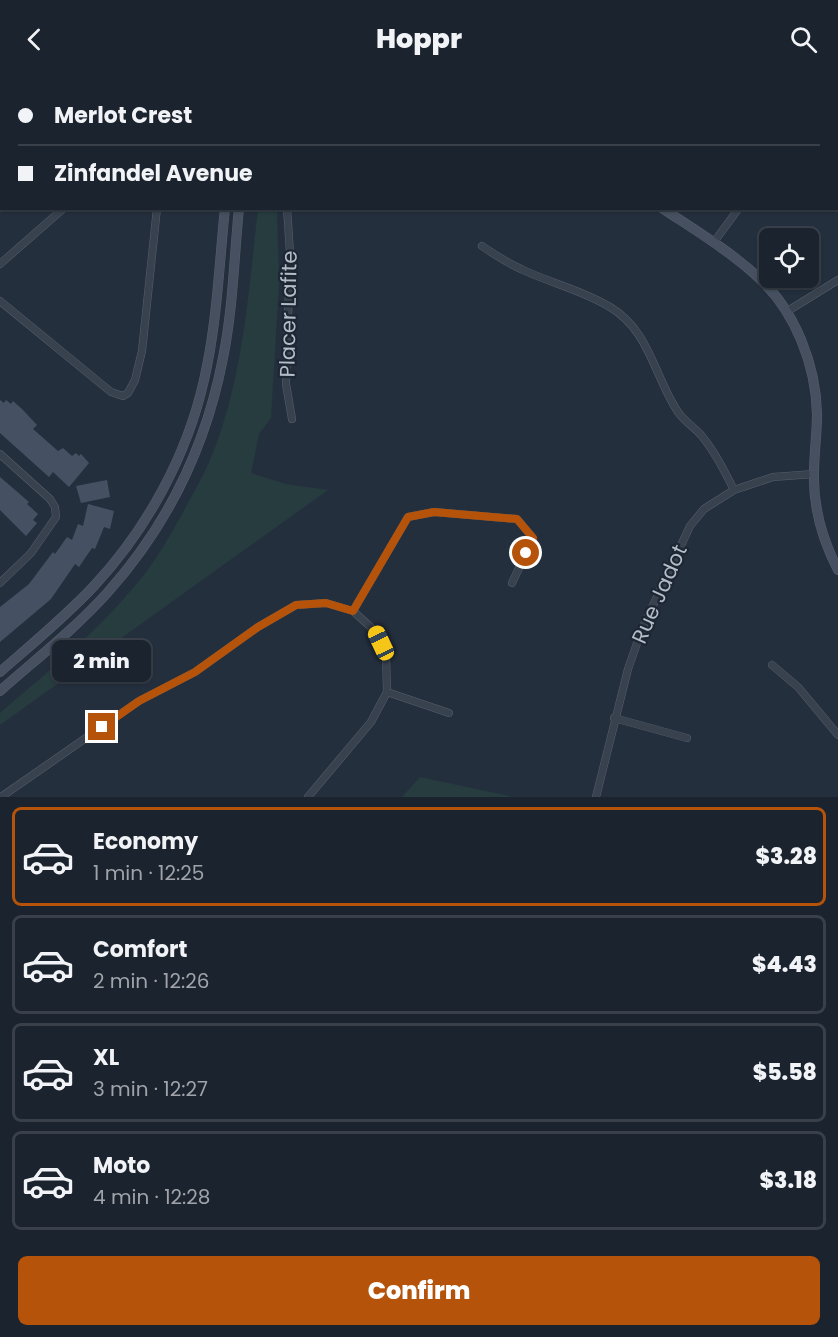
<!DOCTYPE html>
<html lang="en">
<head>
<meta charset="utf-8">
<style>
	:root { --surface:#1b232e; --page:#282f3a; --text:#f1f3f6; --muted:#a0a4aa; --line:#39404a; --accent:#b45309 }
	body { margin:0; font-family:Poppins,sans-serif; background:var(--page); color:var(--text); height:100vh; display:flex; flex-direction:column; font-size:22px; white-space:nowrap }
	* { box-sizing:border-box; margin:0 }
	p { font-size:20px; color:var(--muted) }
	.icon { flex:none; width:33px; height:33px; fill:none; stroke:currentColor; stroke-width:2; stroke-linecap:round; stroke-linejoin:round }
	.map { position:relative; height:719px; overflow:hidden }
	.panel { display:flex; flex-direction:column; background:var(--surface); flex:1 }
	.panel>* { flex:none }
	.top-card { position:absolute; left:0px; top:0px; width:838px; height:132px; box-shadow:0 2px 4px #0004,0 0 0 2px var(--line); display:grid; align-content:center; height:132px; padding:0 18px; background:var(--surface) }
	.tools { position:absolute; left:759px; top:150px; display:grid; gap:12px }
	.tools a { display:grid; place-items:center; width:60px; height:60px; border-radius:9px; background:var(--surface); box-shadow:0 2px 4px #0004,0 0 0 2px var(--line); font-size:30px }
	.end { position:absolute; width:27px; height:27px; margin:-14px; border:8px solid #b45309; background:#fff; box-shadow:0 0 0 3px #fff }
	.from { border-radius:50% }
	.bubble { position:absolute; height:42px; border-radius:9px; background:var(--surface); box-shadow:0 2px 4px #0004,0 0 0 2px var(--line); font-size:20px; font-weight:800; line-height:42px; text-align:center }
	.car { position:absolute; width:18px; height:36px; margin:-18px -9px; border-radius:8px; box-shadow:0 0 4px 2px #0007; background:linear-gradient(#f5c518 24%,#345 0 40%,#f5c518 0 76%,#345 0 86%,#f5c518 0) }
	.top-card b { display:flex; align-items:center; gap:21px; height:57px; font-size:22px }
	.top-card b+b { border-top:2px solid var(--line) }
	.top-card i { width:15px; height:15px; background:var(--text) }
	ul { padding:10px 0 0; list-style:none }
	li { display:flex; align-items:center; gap:18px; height:99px; margin:0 12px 9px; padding:0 6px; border:3px solid var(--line); border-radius:9px }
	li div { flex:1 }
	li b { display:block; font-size:22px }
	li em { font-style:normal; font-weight:800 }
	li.active { border-color:var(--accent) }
	li>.icon { width:54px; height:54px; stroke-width:1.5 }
	.action { display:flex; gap:12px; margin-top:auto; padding:12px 18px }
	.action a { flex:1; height:69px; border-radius:9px; background:var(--accent); color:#fff; font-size:24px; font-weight:800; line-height:69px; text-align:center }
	header { display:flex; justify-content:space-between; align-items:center; height:78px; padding:0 18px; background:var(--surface); font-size:27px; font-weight:800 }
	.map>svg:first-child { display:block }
	.green { fill:#263c3f }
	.building { fill:#455162 }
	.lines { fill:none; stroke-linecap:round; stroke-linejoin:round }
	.street-casing { stroke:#565f6c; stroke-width:8 }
	.secondary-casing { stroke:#565f6c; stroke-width:10 }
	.street { stroke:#38414e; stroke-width:7 }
	.secondary { stroke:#465061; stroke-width:9 }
	.route { stroke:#b45309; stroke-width:8 }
	.labels { text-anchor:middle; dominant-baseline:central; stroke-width:4.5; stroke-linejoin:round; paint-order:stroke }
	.street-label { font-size:21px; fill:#b4bcc9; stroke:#1d2633 }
</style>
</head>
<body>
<header><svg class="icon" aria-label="back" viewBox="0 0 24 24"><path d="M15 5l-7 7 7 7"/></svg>Hoppr<svg class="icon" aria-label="search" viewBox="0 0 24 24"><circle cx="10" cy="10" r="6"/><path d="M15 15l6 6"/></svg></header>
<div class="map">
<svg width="838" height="719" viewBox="0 0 838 719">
	<rect width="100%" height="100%" fill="#242f3e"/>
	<path class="green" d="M 258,131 L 277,131 L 279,205 L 271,340 L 259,356 L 251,395 L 286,406 L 328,412 L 0,647 L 0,635 C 46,595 94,557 133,510 C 152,489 167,463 181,438 C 194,414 208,390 217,364 C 244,290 249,209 258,131 Z
		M 420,699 L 509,718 L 512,719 L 402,719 Z"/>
	<path class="building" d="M 0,322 L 4,325 L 6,322 L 11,326 L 13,323 L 22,331 L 37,347 L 33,351 L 58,373 L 63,370 L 72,378 L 76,375 L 79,378 L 81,376 L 89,385 L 69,409 L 53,394 L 49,399 L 0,355 Z
		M 0,399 L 29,424 L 27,426 L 38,436 L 33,442 L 37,445 L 26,458 L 0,432 Z
		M 107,402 L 110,419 L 81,425 L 76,408 Z
		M 88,426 L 114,433 L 110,451 L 104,449 L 95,471 L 92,470 L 79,489 L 75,486 L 51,521 L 0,564 L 0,529 L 29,506 L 53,474 L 55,476 L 67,459 L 72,462 L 78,446 L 83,448 Z"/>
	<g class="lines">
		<g class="street-casing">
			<path id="street" d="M 346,0 L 347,2
				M 565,0 L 569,2
				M 41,2 L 43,0
				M 166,2 L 166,0
				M 412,2 L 414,0
				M 553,2 L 554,0
				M 0,31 L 2,29
				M 287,130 L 290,175 L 286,306 L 292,341
				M 714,164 L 739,130
				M 482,168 C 494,176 507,185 521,191 C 550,205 582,212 610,229 C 650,253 654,298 678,334 C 684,343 694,349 701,357 C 715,374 724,392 734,412
				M 0,186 L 64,130
				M 0,223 L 111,314 L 123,318 L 128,315 L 135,302 L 142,273 L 157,130
				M 786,234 L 838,202
				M 0,376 L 50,421 L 55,429 L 56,439 L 31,475 L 0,505
				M 353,533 L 408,439 L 434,434 L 517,441 L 533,460 L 512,505
				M 772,587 L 798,609 L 838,657
				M 387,614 L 449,635
				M 614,640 L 687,660
				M 1,719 L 139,623 L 195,594 L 258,549 L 296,527 L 326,525 L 353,533 L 375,553 L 386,577 L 387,614 L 371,644 L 308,719
				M 596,719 L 628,591 L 642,551 L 690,448 L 704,431 L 734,412 L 773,399 L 814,396"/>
		</g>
		<g class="secondary-casing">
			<path id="secondary" d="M 446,0 L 447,2
				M 237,2 L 237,0
				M 250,2 L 251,0
				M 662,130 C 695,152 730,173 759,200 C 795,233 816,287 817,336 C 817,356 814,376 814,395 C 813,430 822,461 838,492
				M 0,594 C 32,566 65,539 94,508 C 147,451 187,378 204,302 C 217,246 219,188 225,130
				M 0,613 C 36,581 75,551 108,514 C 167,448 206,368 223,280 C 233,231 234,180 239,130"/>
		</g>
		<use href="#street" class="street"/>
		<use href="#secondary" class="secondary"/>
	</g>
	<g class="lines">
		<path class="route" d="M 102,649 L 139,623 L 195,594 L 258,549 L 296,527 L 326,525 L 353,533 L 408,439 L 434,434 L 517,441 L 533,460 L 526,475"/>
	</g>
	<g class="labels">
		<g class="street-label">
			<text transform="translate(288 236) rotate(-89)">Placer Lafite</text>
			<text transform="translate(659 516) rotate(-66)">Rue Jadot</text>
		</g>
	</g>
</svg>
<div class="tools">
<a><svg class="icon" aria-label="locate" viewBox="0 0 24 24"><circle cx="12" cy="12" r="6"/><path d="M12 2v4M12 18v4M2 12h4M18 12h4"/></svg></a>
</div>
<i class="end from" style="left:526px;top:475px"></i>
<i class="end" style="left:102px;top:649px"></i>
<div class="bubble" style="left:52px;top:562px;width:99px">2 min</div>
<i class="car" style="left:381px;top:565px;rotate:335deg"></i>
<div class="top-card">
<b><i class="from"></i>Merlot Crest</b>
<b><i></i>Zinfandel Avenue</b>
</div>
</div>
<section class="panel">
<ul>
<li class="active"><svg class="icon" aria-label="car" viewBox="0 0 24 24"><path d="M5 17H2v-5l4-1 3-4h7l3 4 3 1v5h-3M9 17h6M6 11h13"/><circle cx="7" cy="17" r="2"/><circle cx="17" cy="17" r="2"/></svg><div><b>Economy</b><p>1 min · 12:25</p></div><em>$3.28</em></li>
<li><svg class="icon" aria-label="car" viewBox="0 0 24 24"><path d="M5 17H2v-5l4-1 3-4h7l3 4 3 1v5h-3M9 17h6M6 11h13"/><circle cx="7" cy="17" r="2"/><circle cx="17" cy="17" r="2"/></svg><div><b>Comfort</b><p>2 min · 12:26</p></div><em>$4.43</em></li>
<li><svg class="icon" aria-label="car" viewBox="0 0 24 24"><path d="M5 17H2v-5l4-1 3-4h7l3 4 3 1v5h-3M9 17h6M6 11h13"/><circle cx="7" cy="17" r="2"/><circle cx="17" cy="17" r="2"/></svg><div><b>XL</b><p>3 min · 12:27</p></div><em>$5.58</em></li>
<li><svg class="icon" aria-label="car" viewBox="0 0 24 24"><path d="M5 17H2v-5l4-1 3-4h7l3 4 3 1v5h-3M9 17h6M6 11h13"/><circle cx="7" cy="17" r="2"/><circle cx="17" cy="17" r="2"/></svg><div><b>Moto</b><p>4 min · 12:28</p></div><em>$3.18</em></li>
</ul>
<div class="action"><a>Confirm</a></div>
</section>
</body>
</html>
